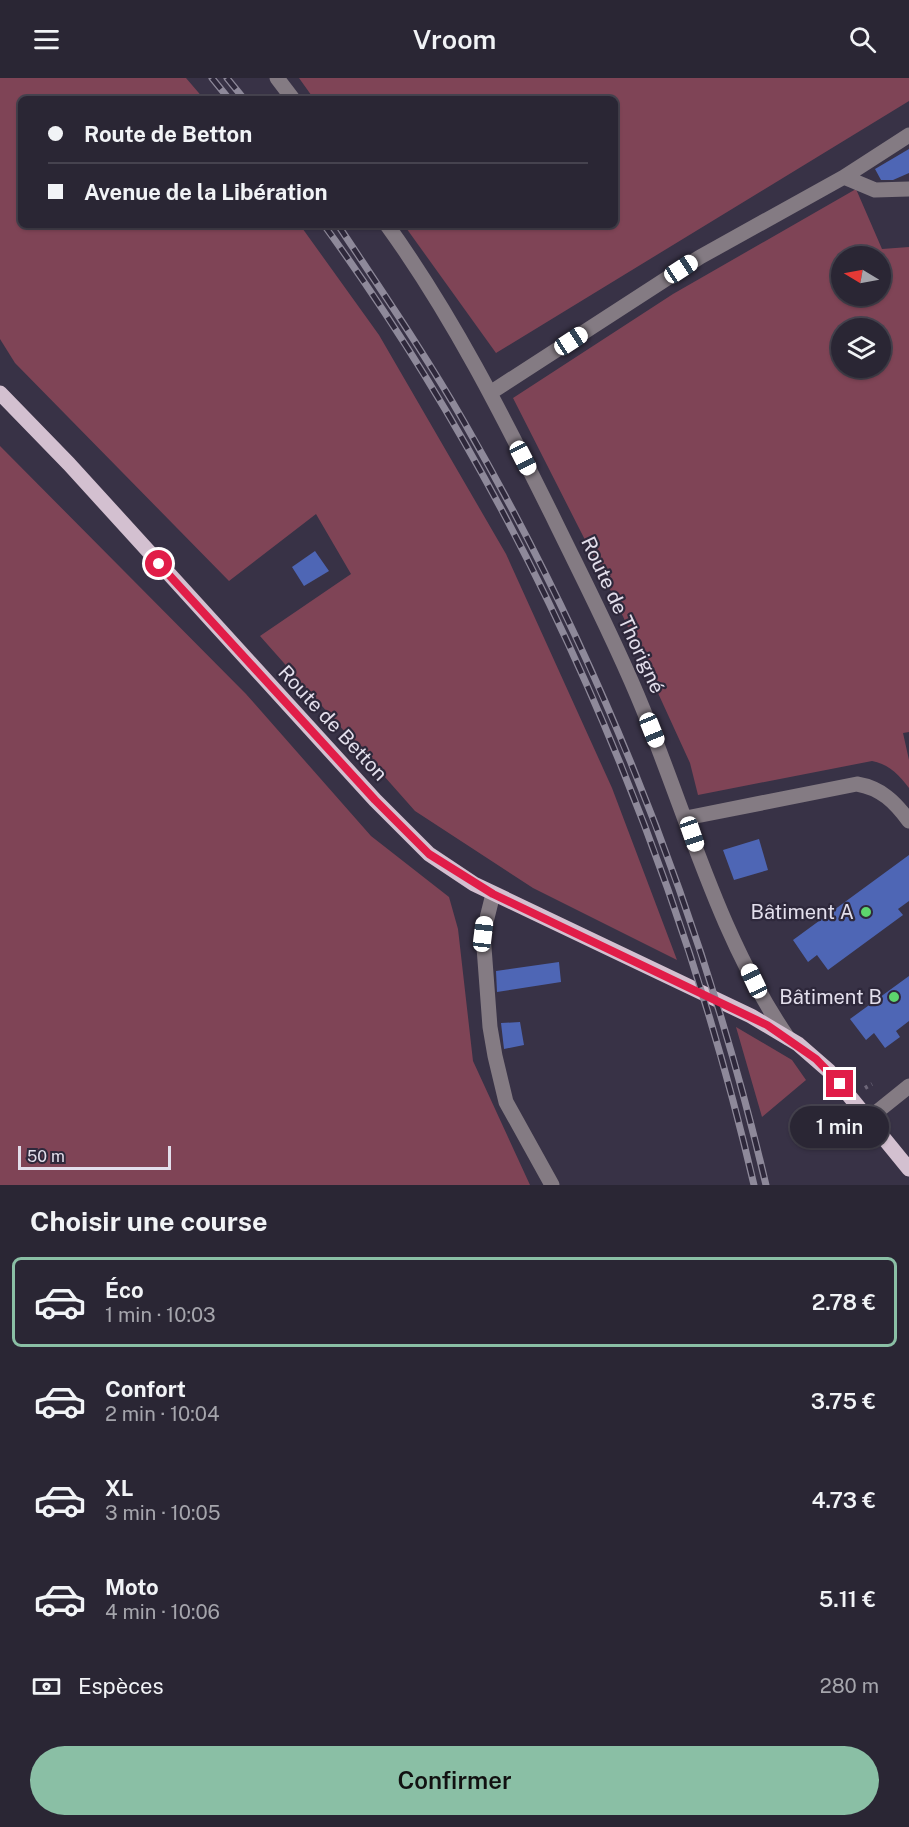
<!DOCTYPE html>
<html lang="fr">
<head>
<meta charset="utf-8">
<style>
	:root { --surface:#2a2634; --page:#322e3c; --text:#f1f3f6; --muted:#a5a5ac; --line:#46434f; --accent:#8abfa5 }
	body { margin:0; font-family:"Public Sans",sans-serif; background:var(--page); color:var(--text); height:100vh; display:flex; flex-direction:column; font-size:22px; white-space:nowrap }
	* { box-sizing:border-box; margin:0 }
	p { font-size:20px; color:var(--muted) }
	.icon { flex:none; width:33px; height:33px; fill:none; stroke:currentColor; stroke-width:2; stroke-linecap:round; stroke-linejoin:round }
	.map { position:relative; height:1107px; overflow:hidden }
	.drawer { display:flex; flex-direction:column; background:var(--surface); flex:1 }
	.drawer>* { flex:none }
	.banner { position:absolute; left:18px; top:18px; width:600px; height:132px; border-radius:9px; box-shadow:0 2px 4px #0004,0 0 0 2px var(--line); display:grid; align-content:center; height:132px; padding:0 30px; background:var(--surface) }
	.needle { width:39px; rotate:280deg }
	.fabs { position:absolute; left:831px; top:168px; display:grid; gap:12px }
	.fabs a { display:grid; place-items:center; width:60px; height:60px; border-radius:50%; background:var(--surface); box-shadow:0 2px 4px #0004,0 0 0 2px var(--line); font-size:30px }
	.scale { position:absolute; left:18px; bottom:15px; width:153px; box-sizing:border-box; padding-left:6px; border:3px solid #e3dfec; border-top:0; font-size:16px; line-height:21px; white-space:nowrap; color:#e3dfec; -webkit-text-stroke:4px #2e283b; paint-order:stroke }
	.end { position:absolute; width:27px; height:27px; margin:-14px; border:8px solid #e11d48; background:#fff; box-shadow:0 0 0 3px #fff }
	.from { border-radius:50% }
	.bubble { position:absolute; height:42px; border-radius:21px; background:var(--surface); box-shadow:0 2px 4px #0004,0 0 0 2px var(--line); font-size:20px; font-weight:600; line-height:42px; text-align:center }
	.car { position:absolute; width:18px; height:36px; margin:-18px -9px; border-radius:8px; box-shadow:0 0 4px 2px #0007; background:linear-gradient(#fff 24%,#345 0 40%,#fff 0 76%,#345 0 86%,#fff 0) }
	.banner b { display:flex; align-items:center; gap:21px; height:57px; font-size:22px }
	.banner b+b { border-top:2px solid var(--line) }
	.banner i { width:15px; height:15px; background:var(--text) }
	ul { padding:0; list-style:none }
	li { display:flex; align-items:center; gap:18px; height:90px; margin:0 12px 9px; padding:0 18px; border:3px solid transparent; border-radius:9px }
	li div { flex:1 }
	li b { display:block; font-size:22px }
	li em { font-style:normal; font-weight:600 }
	li.current { border-color:var(--accent) }
	li>.icon { width:54px; height:54px; stroke-width:1.5 }
	h2 { padding:0 30px; font-size:27px; line-height:72px }
	.pay { display:flex; align-items:center; gap:15px; height:66px; padding:0 30px; font-size:22px }
	.pay p { margin-inline-start:auto }
	.cta { display:flex; gap:12px; margin-top:auto; padding:12px 30px }
	.cta a { flex:1; height:69px; border-radius:36px; background:var(--accent); color:#111; font-size:24px; font-weight:600; line-height:69px; text-align:center }
	header { display:flex; justify-content:space-between; align-items:center; height:78px; padding:0 30px; background:var(--surface); font-size:27px; font-weight:600 }
	.map>svg:first-child { display:block }
	.green { fill:#7f4456; fill-rule:evenodd }
	.building { fill:#4e66b5 }
	.lines { fill:none; stroke-linecap:round; stroke-linejoin:round }
	.path { stroke:#6d6779; stroke-width:4; stroke-dasharray:3 4.5; stroke-linecap:butt }
	.minor { stroke:#847b83; stroke-width:15 }
	.major { stroke:#d3c0d0; stroke-width:15 }
	.rail-casing { stroke:#8e899a; stroke-width:7 }
	.rail { stroke:#2e283b; stroke-width:4.5; stroke-dasharray:14; stroke-linecap:butt }
	.route { stroke:#e11d48; stroke-width:8 }
	.poi-dot { fill:#5dd56d; stroke:#2e283b; stroke-width:2 }
	.labels { text-anchor:middle; dominant-baseline:central; stroke-width:4.5; stroke-linejoin:round; paint-order:stroke }
	.street-label { font-size:20px; fill:#e3dfec; stroke:#2e283b }
	.poi-label { font-size:20px; fill:#e3dfec; stroke:#2e283b; text-anchor:end }
</style>
</head>
<body>
<header><svg class="icon" aria-label="menu" viewBox="0 0 24 24"><path d="M4 6h16M4 12h16M4 18h16"/></svg>Vroom<svg class="icon" aria-label="search" viewBox="0 0 24 24"><circle cx="10" cy="10" r="6"/><path d="M15 15l6 6"/></svg></header>
<div class="map">
<svg width="909" height="1107" viewBox="0 0 909 1107">
	<rect width="100%" height="100%" fill="#383246"/>
	<path class="green" d="M 0,0 L 186,0 L 204,21 L 21,21 L 21,147 L 300,147 L 379,257 L 506,476 L 612,710 L 677,882 L 533,810 L 415,733 L 260,558 L 351,496 L 316,436 L 229,503 L 15,285 L 0,261 Z
		M 299,0 L 909,0 L 909,23 L 496,275 L 404,147 L 615,147 L 615,21 L 314,21 Z
		M 856,111 L 882,171 L 909,169 L 909,654 L 903,655 L 909,682 L 909,710 C 898,696 890,687 872,683 L 698,717 L 690,685 L 615,521 L 513,320 L 673,216 ZM 842,178 L 880,178 L 880,218 L 842,218 ZM 842,250 L 880,250 L 880,290 L 842,290 Z
		M 0,368 L 246,616 L 371,758 L 449,819 L 458,851 L 473,983 L 530,1107 L 0,1107 Z
		M 736,949 L 792,982 L 806,1002 L 762,1039 Z"/>
	<path class="building" d="M 909,71 L 909,95 L 893,102 L 881,102 L 875,91 Z
		M 315,473 L 329,493 L 304,508 L 292,489 Z
		M 759,761 L 768,792 L 734,802 L 723,772 Z
		M 909,777 L 909,823 L 898,831 L 903,837 L 828,892 L 817,877 L 808,884 L 793,862 Z
		M 559,884 L 561,904 L 497,914 L 496,893 Z
		M 909,898 L 909,943 L 896,953 L 900,959 L 885,970 L 874,955 L 866,962 L 850,941 Z
		M 520,944 L 524,967 L 504,971 L 501,945 Z"/>
	<g class="lines">
		<path class="path" d="M 865,1010 L 872,1006"/>
		<path class="minor" d="M 277,0 L 293,21
			M 844,99 L 875,112 L 909,111
			M 387,147 C 452,237 503,338 552,437 C 583,501 616,564 643,631 C 688,741 720,861 788,960
			M 490,315 L 700,179 L 844,99 L 909,57
			M 686,740 L 857,706 C 881,710 895,724 909,743
			M 493,816 L 483,856 L 490,949 L 495,978 L 506,1024 L 552,1107
			M 868,1041 L 909,1008"/>
		<path class="major" d="M 0,315 L 69,386 L 375,722 L 429,776 L 474,806 L 751,938 L 798,966 L 829,993 L 909,1091"/>
		<g class="rail-casing">
			<path id="rail" d="M 212,0 L 229,21
				M 227,0 L 244,21
				M 324,147 C 529,429 675,768 754,1107
				M 338,147 C 381,212 425,276 464,344 C 601,582 703,840 766,1107"/>
		</g>
		<use href="#rail" class="rail"/>
	</g>
	<g class="lines">
		<path class="route" d="M 159,486 L 375,722 L 429,776 L 493,816 L 767,947 L 816,981 L 840,1006"/>
	</g>
	<g class="poi-dot">
		<circle cx="866" cy="834" r="6"/>
		<circle cx="894" cy="919" r="6"/>
	</g>
	<g class="labels">
		<g class="street-label">
			<text transform="translate(623 537) rotate(65)">Route de Thorigné</text>
			<text transform="translate(333 645) rotate(47)">Route de Betton</text>
		</g>
		<g class="poi-label">
			<text x="854" y="834">Bâtiment A</text>
			<text x="882" y="919">Bâtiment B</text>
		</g>
	</g>
</svg>
<div class="fabs">
<a><svg class="needle" viewBox="-14 -14 28 28"><path d="M0-13l5 13h-10z" fill="#e53935"/><path d="M0 13l5-13h-10z" fill="#a5a5ac"/></svg></a>
<a><svg class="icon" aria-label="layers" viewBox="0 0 24 24"><path d="M12 4l9 5-9 5-9-5zM3 14l9 5 9-5"/></svg></a>
</div>
<div class="scale">50 m</div>
<i class="end from" style="left:159px;top:486px"></i>
<i class="end" style="left:840px;top:1006px"></i>
<div class="bubble" style="left:790px;top:1028px;width:99px">1 min</div>
<i class="car" style="left:681px;top:191px;rotate:57deg"></i>
<i class="car" style="left:571px;top:263px;rotate:57deg"></i>
<i class="car" style="left:523px;top:380px;rotate:153deg"></i>
<i class="car" style="left:652px;top:652px;rotate:158deg"></i>
<i class="car" style="left:692px;top:756px;rotate:161deg"></i>
<i class="car" style="left:483px;top:856px;rotate:7deg"></i>
<i class="car" style="left:754px;top:903px;rotate:335deg"></i>
<div class="banner">
<b><i class="from"></i>Route de Betton</b>
<b><i></i>Avenue de la Libération</b>
</div>
</div>
<section class="drawer">
<h2>Choisir une course</h2>
<ul>
<li class="current"><svg class="icon" aria-label="car" viewBox="0 0 24 24"><path d="M5 17H2v-5l4-1 3-4h7l3 4 3 1v5h-3M9 17h6M6 11h13"/><circle cx="7" cy="17" r="2"/><circle cx="17" cy="17" r="2"/></svg><div><b>Éco</b><p>1 min · 10:03</p></div><em>2.78 €</em></li>
<li><svg class="icon" aria-label="car" viewBox="0 0 24 24"><path d="M5 17H2v-5l4-1 3-4h7l3 4 3 1v5h-3M9 17h6M6 11h13"/><circle cx="7" cy="17" r="2"/><circle cx="17" cy="17" r="2"/></svg><div><b>Confort</b><p>2 min · 10:04</p></div><em>3.75 €</em></li>
<li><svg class="icon" aria-label="car" viewBox="0 0 24 24"><path d="M5 17H2v-5l4-1 3-4h7l3 4 3 1v5h-3M9 17h6M6 11h13"/><circle cx="7" cy="17" r="2"/><circle cx="17" cy="17" r="2"/></svg><div><b>XL</b><p>3 min · 10:05</p></div><em>4.73 €</em></li>
<li><svg class="icon" aria-label="car" viewBox="0 0 24 24"><path d="M5 17H2v-5l4-1 3-4h7l3 4 3 1v5h-3M9 17h6M6 11h13"/><circle cx="7" cy="17" r="2"/><circle cx="17" cy="17" r="2"/></svg><div><b>Moto</b><p>4 min · 10:06</p></div><em>5.11 €</em></li>
</ul>
<div class="pay"><svg class="icon" aria-label="cash" viewBox="0 0 24 24"><path d="M3 7h18v10H3z"/><circle cx="12" cy="12" r="2"/></svg>Espèces<p>280 m</p></div>
<div class="cta"><a>Confirmer</a></div>
</section>
</body>
</html>
